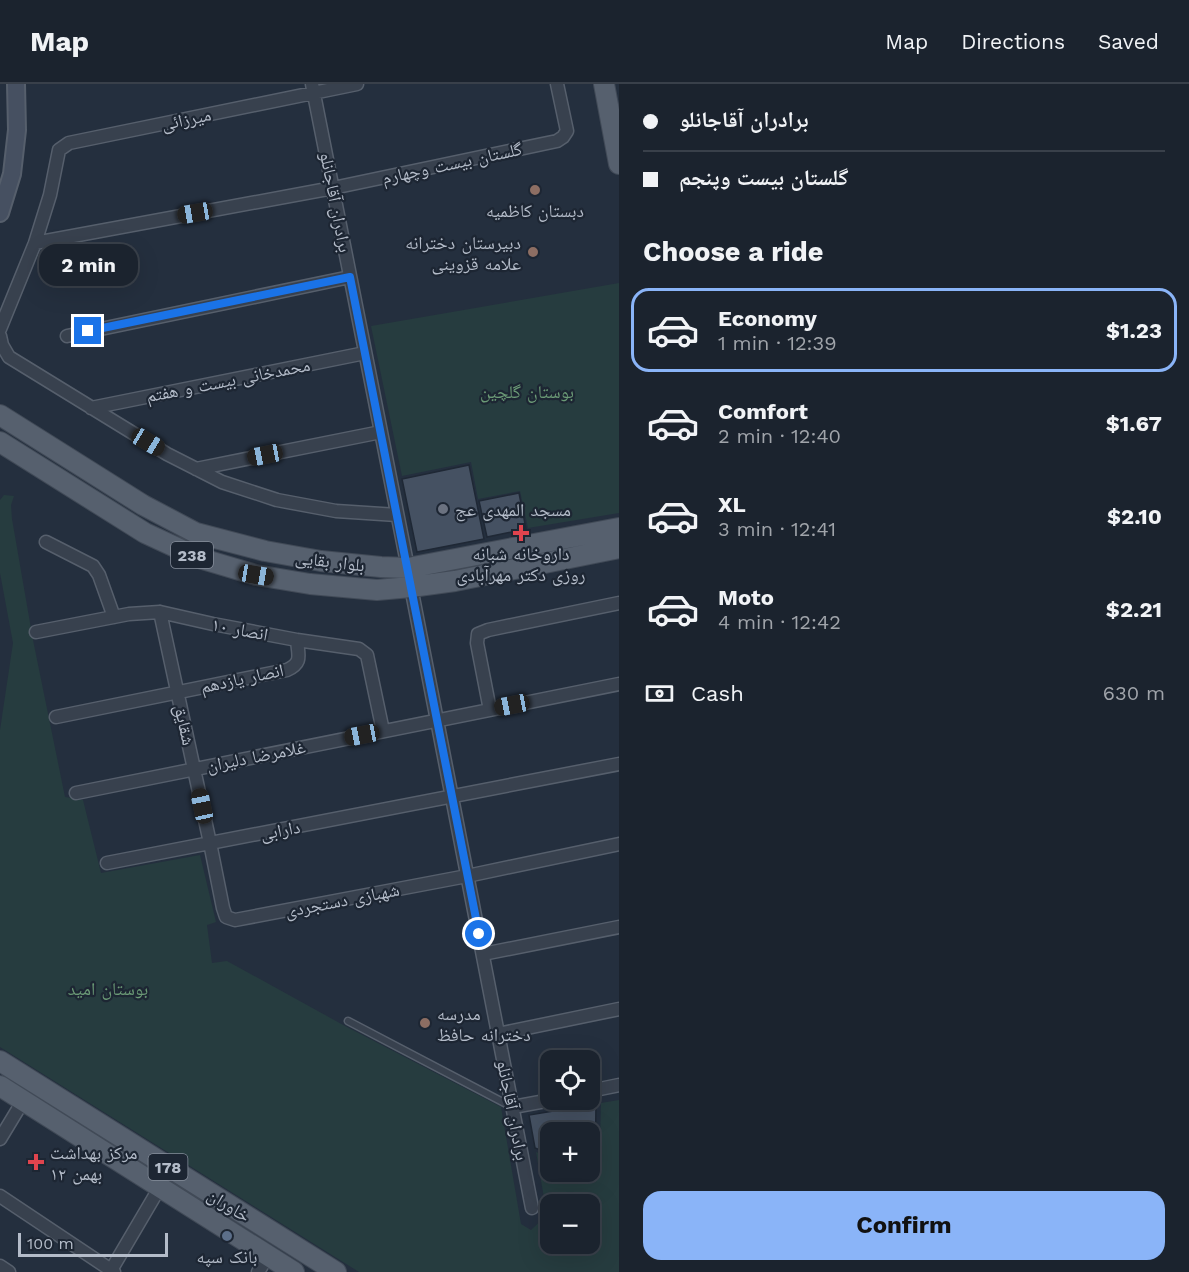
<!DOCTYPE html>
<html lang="en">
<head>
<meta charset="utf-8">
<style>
	:root { --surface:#1b232e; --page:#242b36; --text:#f1f3f6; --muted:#a0a4aa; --line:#39404a; --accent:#8ab4f8 }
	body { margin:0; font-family:"Work Sans","Noto Naskh Arabic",sans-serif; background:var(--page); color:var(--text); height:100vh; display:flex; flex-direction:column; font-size:22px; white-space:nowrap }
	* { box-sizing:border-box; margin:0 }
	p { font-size:20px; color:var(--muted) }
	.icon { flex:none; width:33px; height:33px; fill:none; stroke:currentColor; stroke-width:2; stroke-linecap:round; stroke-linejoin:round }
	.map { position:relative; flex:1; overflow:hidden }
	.drawer { display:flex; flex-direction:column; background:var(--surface); width:570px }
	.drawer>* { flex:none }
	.top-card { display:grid; align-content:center; height:132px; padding:0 24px; background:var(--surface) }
	.tools { position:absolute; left:540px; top:966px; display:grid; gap:12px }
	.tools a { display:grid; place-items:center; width:60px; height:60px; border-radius:12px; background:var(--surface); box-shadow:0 6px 24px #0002,0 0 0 2px var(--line); font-size:30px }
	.scale { position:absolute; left:18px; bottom:15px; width:150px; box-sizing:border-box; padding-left:6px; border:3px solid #b4bcc9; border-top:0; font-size:16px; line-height:21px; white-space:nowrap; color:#b4bcc9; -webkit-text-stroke:4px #1d2633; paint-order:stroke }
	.end { position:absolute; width:27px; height:27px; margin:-14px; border:8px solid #1a73e8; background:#fff; box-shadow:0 0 0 3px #fff }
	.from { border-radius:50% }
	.bubble { position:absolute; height:42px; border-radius:18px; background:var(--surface); box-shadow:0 6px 24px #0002,0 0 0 2px var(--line); font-size:20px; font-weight:700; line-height:42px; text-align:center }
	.car { position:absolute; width:18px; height:36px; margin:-18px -9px; border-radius:8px; box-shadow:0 0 4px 2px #0007; background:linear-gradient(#222 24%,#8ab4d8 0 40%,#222 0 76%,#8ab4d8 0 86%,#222 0) }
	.top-card b { display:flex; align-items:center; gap:21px; height:57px; font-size:22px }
	.top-card b+b { border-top:2px solid var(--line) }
	.top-card i { width:15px; height:15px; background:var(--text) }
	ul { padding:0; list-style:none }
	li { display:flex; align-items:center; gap:18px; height:84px; margin:0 12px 9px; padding:0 12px; border:3px solid transparent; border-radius:18px }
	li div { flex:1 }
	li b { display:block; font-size:22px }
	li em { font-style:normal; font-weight:700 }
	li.on { border-color:var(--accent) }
	li>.icon { width:54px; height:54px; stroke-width:1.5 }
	h2 { padding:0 24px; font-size:27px; line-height:72px }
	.pay { display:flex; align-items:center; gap:15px; height:66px; padding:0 24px; font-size:22px }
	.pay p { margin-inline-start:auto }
	.primary-button { display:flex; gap:12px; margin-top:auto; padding:12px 24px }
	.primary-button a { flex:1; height:69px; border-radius:18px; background:var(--accent); color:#111; font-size:24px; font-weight:700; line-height:69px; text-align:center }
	header { display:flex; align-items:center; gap:36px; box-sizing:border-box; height:84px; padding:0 30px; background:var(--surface); border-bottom:2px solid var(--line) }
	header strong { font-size:28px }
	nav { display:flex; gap:33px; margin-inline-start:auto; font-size:21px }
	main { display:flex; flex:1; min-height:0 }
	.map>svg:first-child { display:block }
	.green { fill:#263c3f; fill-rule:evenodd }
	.building { fill:#455162; stroke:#1f2835; stroke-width:1.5 }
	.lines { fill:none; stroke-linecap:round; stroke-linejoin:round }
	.lane-casing { stroke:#565f6c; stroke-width:9 }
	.street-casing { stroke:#565f6c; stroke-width:15 }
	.secondary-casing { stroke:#565f6c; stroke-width:20 }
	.primary-casing { stroke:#414a57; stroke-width:22 }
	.lane { stroke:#38414e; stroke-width:6 }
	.street { stroke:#38414e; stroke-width:12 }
	.secondary { stroke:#465061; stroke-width:16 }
	.primary { stroke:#56606e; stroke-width:20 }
	.route { stroke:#1a73e8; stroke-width:8 }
	.education-dot { fill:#8d6e63; stroke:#1d2633; stroke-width:2 }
	.worship-dot { fill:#6b7280; stroke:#1d2633; stroke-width:2 }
	.health-dot { fill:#e0444e; stroke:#1d2633; stroke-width:2 }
	.service-dot { fill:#5c6f8a; stroke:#1d2633; stroke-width:2 }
	.labels { text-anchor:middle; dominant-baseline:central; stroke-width:4.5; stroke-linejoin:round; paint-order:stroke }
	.shield { fill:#1d2633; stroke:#878f9c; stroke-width:1.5 }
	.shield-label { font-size:16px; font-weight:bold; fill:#b4bcc9 }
	.street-label { font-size:18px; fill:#b4bcc9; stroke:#1d2633 }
	.poi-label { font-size:18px; fill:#b4bcc9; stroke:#1d2633 }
	.park-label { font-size:18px; fill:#6b9a76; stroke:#1d2633 }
</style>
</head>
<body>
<header>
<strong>Map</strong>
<nav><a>Map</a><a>Directions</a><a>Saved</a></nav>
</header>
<main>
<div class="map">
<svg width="619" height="1188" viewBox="0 0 619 1188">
	<rect width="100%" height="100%" fill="#242f3e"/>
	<path class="green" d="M 619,199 L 619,429 L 528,444 L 520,407 L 478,415 L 471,378 L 402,392 L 371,242 Z
		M 4,411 L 14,412 L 11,421 L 12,435 L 33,556 L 65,713 L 83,716 L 101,789 L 200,771 L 216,838 L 207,841 L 212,879 L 227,877 L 345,942 L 501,1023 L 521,1140 L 531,1146 L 547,1131 L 536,1068 L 550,1074 L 550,1088 L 586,1088 L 599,1092 L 601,1019 L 619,1016 L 619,1188 L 359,1188 L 0,963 L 0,646 L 13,559 L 0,489 L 0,416 ZM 550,1120 L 590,1120 L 590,1160 L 550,1160 Z"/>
	<path class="building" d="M 469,381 L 484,455 L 417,468 L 402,395 Z
		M 519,409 L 526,445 L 487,453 L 479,417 Z
		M 596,1020 L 595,1089 L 590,1086 L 590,1048 L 550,1048 L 550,1070 L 535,1064 L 529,1031 Z
		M 554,1043 L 561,1046 L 563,1048 L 550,1048 L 550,1066 L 545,1062 L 542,1055 L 545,1048 L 547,1045 Z"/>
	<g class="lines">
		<g class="lane-casing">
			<path id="lane" d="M 348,937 L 512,1023"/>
		</g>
		<g class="street-casing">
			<path id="street" d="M 312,0 L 408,484
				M 35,159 L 333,104 L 557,57 L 563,53 L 567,47 L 557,0
				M 0,245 L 35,159 L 50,111 L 59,66 L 69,59 L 357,0
				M 0,252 L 2,261 L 9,273 L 167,370 L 222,398 L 277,416 L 336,427 L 397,431
				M 67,252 L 350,193
				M 91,324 L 365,269
				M 196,385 L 381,348
				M 46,458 L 93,482 L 99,491 L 114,533
				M 411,503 L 532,1124
				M 160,528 L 210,759 L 223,824 L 226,833 L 235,836 L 467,792 L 619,760
				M 36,548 L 129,530 L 160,528 L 213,540 L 297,556 L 359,565 L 367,571 L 383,647
				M 490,626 L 477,559 L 478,550 L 488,546 L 619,519
				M 56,633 L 287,586 C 303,579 298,571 297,556
				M 76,709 L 619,600
				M 107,779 L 619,680
				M 483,870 L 619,843
				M 498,950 L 619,925
				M 590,1007 L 619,1001
				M 513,1023 L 551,1016
				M 0,1055 L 23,1017
				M 0,1112 L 114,1188
				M 0,1182 L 9,1188
				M 110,1188 L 160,1103
				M 258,1188 L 268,1172"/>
		</g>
		<g class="secondary-casing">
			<path id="secondary" d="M 0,129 L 12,90 L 17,46 L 16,0"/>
		</g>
		<g class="primary-casing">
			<path id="primary" d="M 604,0 L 619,80
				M 0,331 L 143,421 L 196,449 L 265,467 L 321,477 L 381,483 L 408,484 L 619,444
				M 0,358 L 145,449 L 199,474 L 256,491 L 310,500 L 377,506 L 411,503 L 455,497 L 619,464
				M 0,977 L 336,1188
				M 0,1002 L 294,1188"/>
		</g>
		<use href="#lane" class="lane"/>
		<use href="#street" class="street"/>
		<use href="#secondary" class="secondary"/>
		<use href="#primary" class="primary"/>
	</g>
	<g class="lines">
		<path class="route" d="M 88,247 L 350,193 L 479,850"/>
	</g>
	<g class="education-dot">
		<circle cx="535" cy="106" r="6"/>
		<circle cx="533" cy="168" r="6"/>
		<circle cx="425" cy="939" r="6"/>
	</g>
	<circle class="worship-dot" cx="443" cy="425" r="6"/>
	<g class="health-dot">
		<path d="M518 440h6v6h6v6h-6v6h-6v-6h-6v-6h6z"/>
		<path d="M33 1069h6v6h6v6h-6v6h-6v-6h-6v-6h6z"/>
	</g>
	<circle class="service-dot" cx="227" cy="1152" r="6"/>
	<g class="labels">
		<g class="shield">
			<rect x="171" y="458" width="42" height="26" rx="4.5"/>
			<rect x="148.5" y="1070" width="39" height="26" rx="4.5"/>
		</g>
		<g class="shield-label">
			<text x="192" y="471">238</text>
			<text x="168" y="1083">178</text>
		</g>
		<g class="street-label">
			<text transform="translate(186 35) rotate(-12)">میرزائی</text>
			<text transform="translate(452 79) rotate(-12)">گلستان بیست وچهارم</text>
			<text transform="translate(336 118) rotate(79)">برادران آقاجانلو</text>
			<text transform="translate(228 296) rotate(-11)">محمدخانی بیست و هفتم</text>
			<text transform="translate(330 477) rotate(7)">بلوار بقایی</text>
			<text transform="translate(240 545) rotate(11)">انصار ۱۰</text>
			<text transform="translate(242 594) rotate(-12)">انصار یازدهم</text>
			<text transform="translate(185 641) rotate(78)">شقایق</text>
			<text transform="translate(256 672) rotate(-11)">غلامرضا دلیران</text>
			<text transform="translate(280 746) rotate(-11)">دارابی</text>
			<text transform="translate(342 816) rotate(-11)">شهبازی دستجردی</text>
			<text transform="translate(513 1026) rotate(79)">برادران آقاجانلو</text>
			<text transform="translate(229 1121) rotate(32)">خاوران</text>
		</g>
		<g class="poi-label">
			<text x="535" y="126">دبستان کاظمیه</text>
			<text x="521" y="158" text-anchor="end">دبیرستان دخترانه<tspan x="521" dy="21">علامه قزوینی</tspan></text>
			<text x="455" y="425" text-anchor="start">مسجد المهدی عج</text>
			<text x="521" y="469">داروخانه شبانه<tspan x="521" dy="21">روزی دکتر مهرآبادی</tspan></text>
			<text x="437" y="929" text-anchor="start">مدرسه<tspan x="437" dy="21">دخترانه حافظ</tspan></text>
			<text x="50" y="1068" text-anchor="start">مرکز بهداشت<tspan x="50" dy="21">۱۲ بهمن</tspan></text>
			<text x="227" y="1172">بانک سپه</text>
		</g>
		<g class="park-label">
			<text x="527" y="307">بوستان گلچین</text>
			<text x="108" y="904">بوستان امید</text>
		</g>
	</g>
</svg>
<div class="tools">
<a><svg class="icon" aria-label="locate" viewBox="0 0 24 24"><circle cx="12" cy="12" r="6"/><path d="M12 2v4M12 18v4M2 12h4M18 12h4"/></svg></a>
<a>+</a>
<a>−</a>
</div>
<div class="scale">100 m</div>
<i class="end from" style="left:479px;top:850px"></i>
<i class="end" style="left:88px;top:247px"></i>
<div class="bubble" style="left:39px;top:160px;width:99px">2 min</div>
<i class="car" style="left:195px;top:129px;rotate:260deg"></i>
<i class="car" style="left:148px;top:358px;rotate:121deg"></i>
<i class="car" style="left:265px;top:371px;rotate:259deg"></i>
<i class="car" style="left:256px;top:491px;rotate:100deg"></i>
<i class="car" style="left:512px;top:621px;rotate:259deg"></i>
<i class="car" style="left:362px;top:651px;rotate:259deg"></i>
<i class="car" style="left:202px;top:722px;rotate:348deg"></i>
</div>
<section class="drawer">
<div class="top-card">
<b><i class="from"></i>برادران آقاجانلو</b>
<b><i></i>گلستان بیست وپنجم</b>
</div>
<h2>Choose a ride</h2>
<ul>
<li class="on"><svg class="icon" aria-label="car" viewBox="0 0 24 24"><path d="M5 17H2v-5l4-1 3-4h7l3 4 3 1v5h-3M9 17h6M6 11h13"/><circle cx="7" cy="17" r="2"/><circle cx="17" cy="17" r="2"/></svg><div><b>Economy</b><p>1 min · 12:39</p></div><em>$1.23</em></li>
<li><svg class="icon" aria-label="car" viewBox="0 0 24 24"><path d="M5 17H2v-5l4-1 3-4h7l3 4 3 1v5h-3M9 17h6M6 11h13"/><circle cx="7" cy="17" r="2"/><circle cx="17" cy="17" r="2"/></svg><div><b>Comfort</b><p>2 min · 12:40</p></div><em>$1.67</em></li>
<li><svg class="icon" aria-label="car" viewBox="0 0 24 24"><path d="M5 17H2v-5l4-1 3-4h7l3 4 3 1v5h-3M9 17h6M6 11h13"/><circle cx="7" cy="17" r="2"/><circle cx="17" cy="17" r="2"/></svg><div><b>XL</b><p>3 min · 12:41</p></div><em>$2.10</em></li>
<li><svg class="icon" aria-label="car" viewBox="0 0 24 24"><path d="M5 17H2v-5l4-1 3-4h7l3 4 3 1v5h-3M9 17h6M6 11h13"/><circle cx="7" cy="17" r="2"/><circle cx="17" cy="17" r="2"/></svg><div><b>Moto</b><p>4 min · 12:42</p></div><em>$2.21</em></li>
</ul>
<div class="pay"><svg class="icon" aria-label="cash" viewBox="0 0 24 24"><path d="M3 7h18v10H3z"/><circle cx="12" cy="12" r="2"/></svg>Cash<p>630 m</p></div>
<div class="primary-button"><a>Confirm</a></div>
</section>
</main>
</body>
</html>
